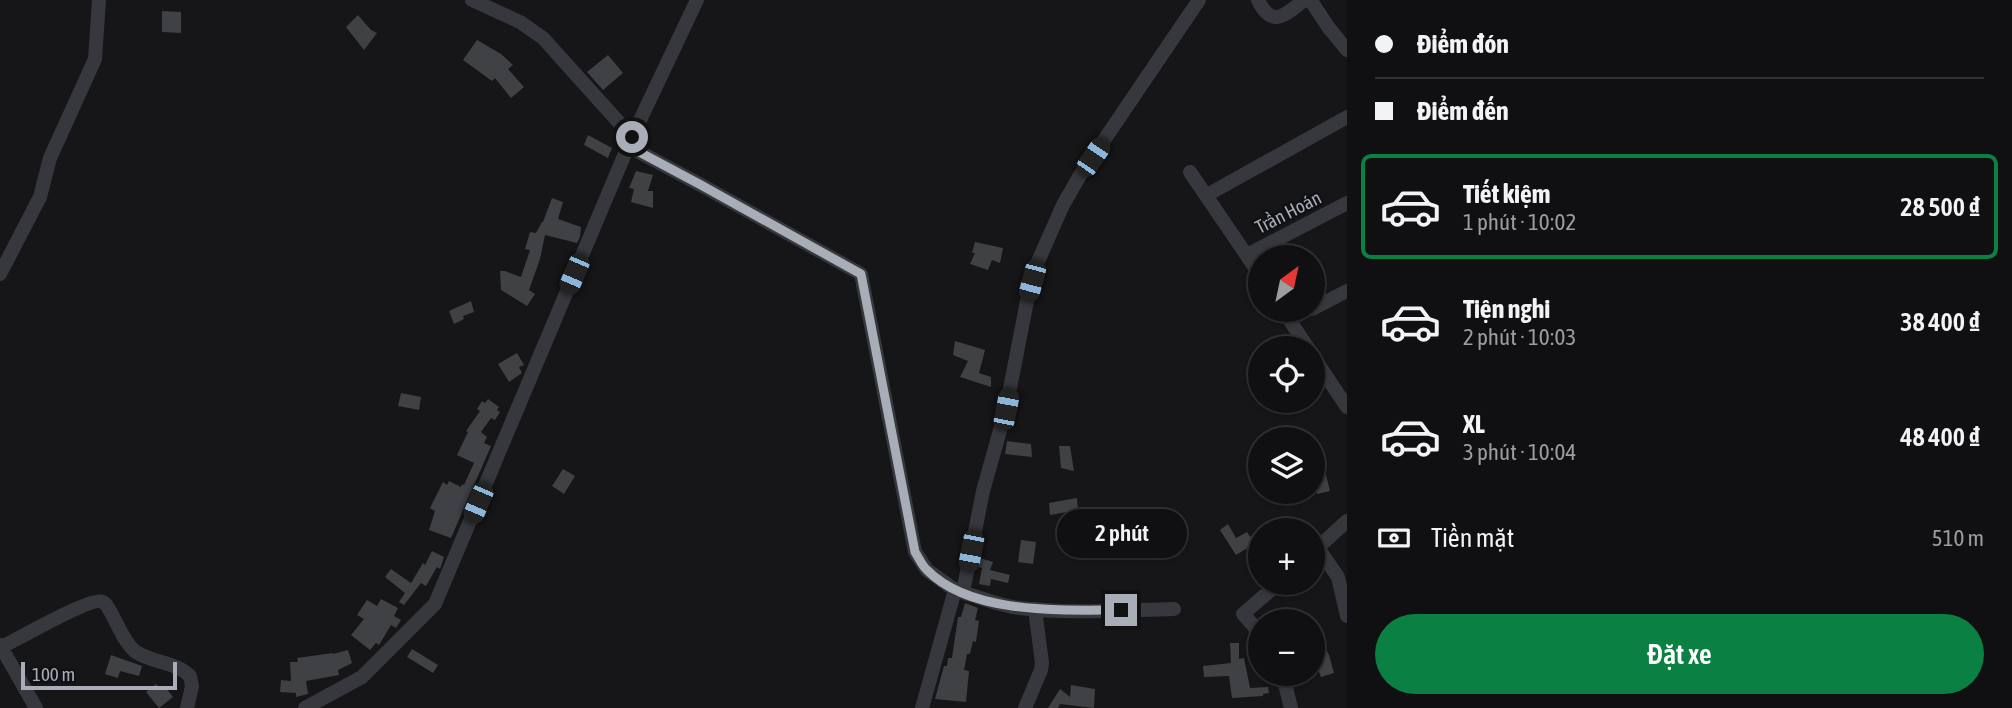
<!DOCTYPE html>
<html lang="vi">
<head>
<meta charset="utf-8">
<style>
	:root { --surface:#101012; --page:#19191b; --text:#f1f3f6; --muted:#9c9d9f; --line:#303032; --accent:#0b8043 }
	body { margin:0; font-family:"Asap Condensed",sans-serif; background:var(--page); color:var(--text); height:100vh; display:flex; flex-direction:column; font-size:26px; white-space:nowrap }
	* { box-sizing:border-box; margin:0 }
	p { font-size:23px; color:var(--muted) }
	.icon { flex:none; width:38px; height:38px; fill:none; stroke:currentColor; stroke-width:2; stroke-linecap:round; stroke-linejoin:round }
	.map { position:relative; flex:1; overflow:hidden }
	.sheet { display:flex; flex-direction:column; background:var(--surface); width:665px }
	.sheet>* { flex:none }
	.guide { display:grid; align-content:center; height:154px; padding:0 28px; background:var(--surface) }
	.needle { width:46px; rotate:33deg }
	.controls { position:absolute; left:1248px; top:245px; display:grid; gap:14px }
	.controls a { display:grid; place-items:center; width:77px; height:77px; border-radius:50%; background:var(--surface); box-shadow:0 2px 5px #0004,0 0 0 2px var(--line); font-size:35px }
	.scale { position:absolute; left:21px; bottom:18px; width:156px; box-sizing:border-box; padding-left:7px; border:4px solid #a8adb8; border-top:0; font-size:19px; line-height:24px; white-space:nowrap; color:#a8adb8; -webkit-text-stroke:5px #111113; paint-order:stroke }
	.end { position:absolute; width:32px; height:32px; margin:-16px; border:9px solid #a8adb8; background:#111; box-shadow:0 0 0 4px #111 }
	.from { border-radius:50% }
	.bubble { position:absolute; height:49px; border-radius:24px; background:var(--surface); box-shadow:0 2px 5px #0004,0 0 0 2px var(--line); font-size:23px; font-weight:600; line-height:49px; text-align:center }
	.car { position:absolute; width:21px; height:42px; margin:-21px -10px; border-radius:9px; box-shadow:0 0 5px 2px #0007; background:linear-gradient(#222 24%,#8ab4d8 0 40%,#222 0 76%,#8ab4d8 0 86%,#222 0) }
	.guide b { display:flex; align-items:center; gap:24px; height:66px; font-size:26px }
	.guide b+b { border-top:2px solid var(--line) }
	.guide i { width:18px; height:18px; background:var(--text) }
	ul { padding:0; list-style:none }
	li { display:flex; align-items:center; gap:21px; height:105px; margin:0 14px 10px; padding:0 14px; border:4px solid transparent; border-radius:10px }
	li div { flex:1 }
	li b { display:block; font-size:26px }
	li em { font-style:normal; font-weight:600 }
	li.current { border-color:var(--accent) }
	li>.icon { width:63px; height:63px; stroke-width:1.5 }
	.pay { display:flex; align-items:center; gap:18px; height:77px; padding:0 28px; font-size:26px }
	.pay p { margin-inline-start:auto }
	.primary-button { display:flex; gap:14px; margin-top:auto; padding:14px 28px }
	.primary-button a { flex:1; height:80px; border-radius:42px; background:var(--accent); color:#fff; font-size:28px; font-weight:600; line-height:80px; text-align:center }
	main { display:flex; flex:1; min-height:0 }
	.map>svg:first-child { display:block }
	.building { fill:#404145 }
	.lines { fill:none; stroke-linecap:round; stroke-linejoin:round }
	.minor { stroke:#37383d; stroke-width:14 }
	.route { stroke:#a8adb8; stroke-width:9 }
	.labels { text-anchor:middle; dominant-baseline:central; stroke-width:5; stroke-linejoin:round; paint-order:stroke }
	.street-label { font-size:19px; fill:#a8adb8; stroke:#111113 }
</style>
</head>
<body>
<main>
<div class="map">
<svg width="1347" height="708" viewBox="0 0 1347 708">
	<rect width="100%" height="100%" fill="#161618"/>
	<path class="building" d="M 162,11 L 181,12 L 181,33 L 162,32 Z
		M 358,15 L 371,30 L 377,33 L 364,50 L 346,27 Z
		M 477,40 L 501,54 L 513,65 L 508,69 L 524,87 L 511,98 L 495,78 L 492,81 L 463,60 Z
		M 608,55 L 623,73 L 603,90 L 587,72 Z
		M 588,135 L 612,148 L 608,158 L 584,145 Z
		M 636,171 L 653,175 L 648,191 L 653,191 L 653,208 L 631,202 L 634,189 L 629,188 Z
		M 552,198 L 563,202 L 558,219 L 581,227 L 580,237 L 577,243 L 545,235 L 540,259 L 529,290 L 535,294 L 527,306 L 501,290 L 500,271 L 505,271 L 521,277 L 530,250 L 525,249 L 530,232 L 536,233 L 542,222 L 543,222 Z
		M 975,242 L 1003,248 L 1000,263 L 992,260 L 988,270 L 970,264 L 975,253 L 972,253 Z
		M 471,301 L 474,312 L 463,316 L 464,319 L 454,324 L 449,311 Z
		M 955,341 L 985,350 L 979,373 L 991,377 L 991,387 L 960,377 L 968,361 L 953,355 Z
		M 517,353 L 524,365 L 519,367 L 522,373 L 509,382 L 498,364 Z
		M 401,393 L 421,397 L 419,410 L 398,406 Z
		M 488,399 L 499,407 L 497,410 L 500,412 L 495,420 L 491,418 L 481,432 L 487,437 L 484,443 L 491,446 L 451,538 L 429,530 L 435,511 L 430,508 L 443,482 L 447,485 L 449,481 L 461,487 L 462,484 L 464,485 L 474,463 L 457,455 L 468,432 L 466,431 L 480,411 L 477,409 L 482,401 L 485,403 Z
		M 1007,441 L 1031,444 L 1032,457 L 1005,454 Z
		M 1059,446 L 1070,446 L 1074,471 L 1061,468 Z
		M 563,469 L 575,476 L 564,494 L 552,486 Z
		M 1325,471 L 1330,491 L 1317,494 L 1316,488 L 1312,490 L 1312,474 Z
		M 1077,498 L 1078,510 L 1050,515 L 1049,503 Z
		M 1228,524 L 1236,538 L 1247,532 L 1250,537 L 1260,529 L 1260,552 L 1254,544 L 1236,555 L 1220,530 Z
		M 1021,540 L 1036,542 L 1033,564 L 1018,562 Z
		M 432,551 L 444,557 L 440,569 L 437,567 L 426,586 L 421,583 L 404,605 L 399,602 L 405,593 L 385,577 L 391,569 L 411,583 L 423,563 L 425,565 Z
		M 980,558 L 993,562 L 990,570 L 1010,575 L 1008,583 L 991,579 L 990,586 L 979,584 L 982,568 L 978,567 Z
		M 381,599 L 398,608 L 394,616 L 401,620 L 396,628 L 391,625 L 379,645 L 376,643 L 370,650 L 351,635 L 364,619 L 357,615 L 367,600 L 377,606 Z
		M 965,603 L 978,608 L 975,620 L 979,621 L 976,642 L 973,641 L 970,654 L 967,654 L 964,670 L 969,671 L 966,702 L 935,699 L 944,666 L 947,666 L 948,658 L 952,658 L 958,617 L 961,617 Z
		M 1319,636 L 1329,655 L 1334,673 L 1321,677 L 1312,654 L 1312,639 Z
		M 1230,643 L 1239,643 L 1239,659 L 1244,658 L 1250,688 L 1268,687 L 1269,693 L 1263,694 L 1263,696 L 1232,698 L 1229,676 L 1204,677 L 1203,666 L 1231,663 Z
		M 412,649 L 438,665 L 433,673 L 407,657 Z
		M 348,650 L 352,663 L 338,670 L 339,675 L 306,681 L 308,694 L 296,697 L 296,693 L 280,692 L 281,680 L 291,681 L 290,662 L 298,662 L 297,658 L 333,653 L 333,654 Z
		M 111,655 L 142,666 L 139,676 L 120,671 L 118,678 L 105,674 Z
		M 156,684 L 160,689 L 164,686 L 173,697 L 159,708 L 146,692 Z
		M 1071,685 L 1095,689 L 1094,708 L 1060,704 L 1058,708 L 1048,708 L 1060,689 L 1070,697 Z"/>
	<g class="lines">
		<path class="minor" d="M 472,0 L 520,22 L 543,38 L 632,137
			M 1258,0 C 1272,29 1285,15 1303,1 L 1307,0
			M 1308,0 L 1311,1 L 1329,28 L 1347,50
			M 628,146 L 701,185 L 861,274 L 915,552 L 927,570 L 955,590 L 922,708
			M 1190,172 L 1260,275
			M 1207,195 L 1347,117
			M 1247,255 L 1347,203
			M 0,274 L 40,197 L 50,158 L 95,59 L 99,0
			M 1312,309 L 1347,291
			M 1283,310 L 1308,348
			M 1312,355 L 1347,407
			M 1318,548 L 1338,577 L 1347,616
			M 1312,553 L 1347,521
			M 957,591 C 978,596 998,606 1020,608 C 1071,614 1123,610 1174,609
			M 963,592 L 983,491 L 1006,409 L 1028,296 L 1036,266 L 1063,205 L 1079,177 L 1199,0
			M 1260,633 L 1243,614 L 1279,583
			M 0,645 L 36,708
			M 0,648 C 14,641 92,596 103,602 C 112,607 121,641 136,652 C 153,663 176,662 190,676 L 192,686 L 187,708
			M 1283,676 L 1291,708
			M 305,708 L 362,677 L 435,604 L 632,137 L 697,0
			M 1025,708 L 1041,670 L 1042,663 L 1035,609"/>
	</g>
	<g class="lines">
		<path class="route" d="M 632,137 L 628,146 L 701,185 L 861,274 L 915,552 C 919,558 922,566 927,570 C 971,615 1063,610 1121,610"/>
	</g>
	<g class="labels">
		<g class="street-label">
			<text transform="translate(1288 212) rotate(-27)">Trần Hoán</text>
		</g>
	</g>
</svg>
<div class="controls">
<a><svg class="needle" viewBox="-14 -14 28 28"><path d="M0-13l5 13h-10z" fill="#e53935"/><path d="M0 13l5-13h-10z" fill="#9c9d9f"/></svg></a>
<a><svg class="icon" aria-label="locate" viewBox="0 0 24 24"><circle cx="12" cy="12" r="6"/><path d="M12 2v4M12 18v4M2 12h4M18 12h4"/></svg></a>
<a><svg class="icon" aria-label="layers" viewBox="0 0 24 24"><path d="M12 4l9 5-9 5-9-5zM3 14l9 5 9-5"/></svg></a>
<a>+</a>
<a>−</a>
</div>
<div class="scale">100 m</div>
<i class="end from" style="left:632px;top:137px"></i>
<i class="end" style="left:1121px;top:610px"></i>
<div class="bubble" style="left:1057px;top:509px;width:130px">2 phút</div>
<i class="car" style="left:1093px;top:157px;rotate:34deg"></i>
<i class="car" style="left:574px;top:274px;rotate:203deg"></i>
<i class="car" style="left:1032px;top:281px;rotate:195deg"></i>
<i class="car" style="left:1006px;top:409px;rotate:11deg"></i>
<i class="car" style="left:478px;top:503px;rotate:203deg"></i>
<i class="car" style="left:971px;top:551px;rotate:191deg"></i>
</div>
<section class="sheet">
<div class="guide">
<b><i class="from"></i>Điểm đón</b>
<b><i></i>Điểm đến</b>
</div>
<ul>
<li class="current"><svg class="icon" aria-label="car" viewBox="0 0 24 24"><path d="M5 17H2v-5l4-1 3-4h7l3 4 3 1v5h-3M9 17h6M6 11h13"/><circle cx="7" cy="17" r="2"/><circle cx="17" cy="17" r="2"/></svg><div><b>Tiết kiệm</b><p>1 phút · 10:02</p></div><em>28 500 ₫</em></li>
<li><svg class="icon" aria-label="car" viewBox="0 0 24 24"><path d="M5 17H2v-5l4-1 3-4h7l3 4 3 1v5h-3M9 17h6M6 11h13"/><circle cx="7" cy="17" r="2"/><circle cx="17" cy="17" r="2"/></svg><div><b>Tiện nghi</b><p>2 phút · 10:03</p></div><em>38 400 ₫</em></li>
<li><svg class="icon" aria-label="car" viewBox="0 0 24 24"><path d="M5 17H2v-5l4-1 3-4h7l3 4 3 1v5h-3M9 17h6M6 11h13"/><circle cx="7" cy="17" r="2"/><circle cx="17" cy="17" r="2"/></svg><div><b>XL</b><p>3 phút · 10:04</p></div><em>48 400 ₫</em></li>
</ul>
<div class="pay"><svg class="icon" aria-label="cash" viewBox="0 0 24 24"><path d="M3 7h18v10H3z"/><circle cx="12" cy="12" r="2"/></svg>Tiền mặt<p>510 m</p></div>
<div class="primary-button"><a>Đặt xe</a></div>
</section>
</main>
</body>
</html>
